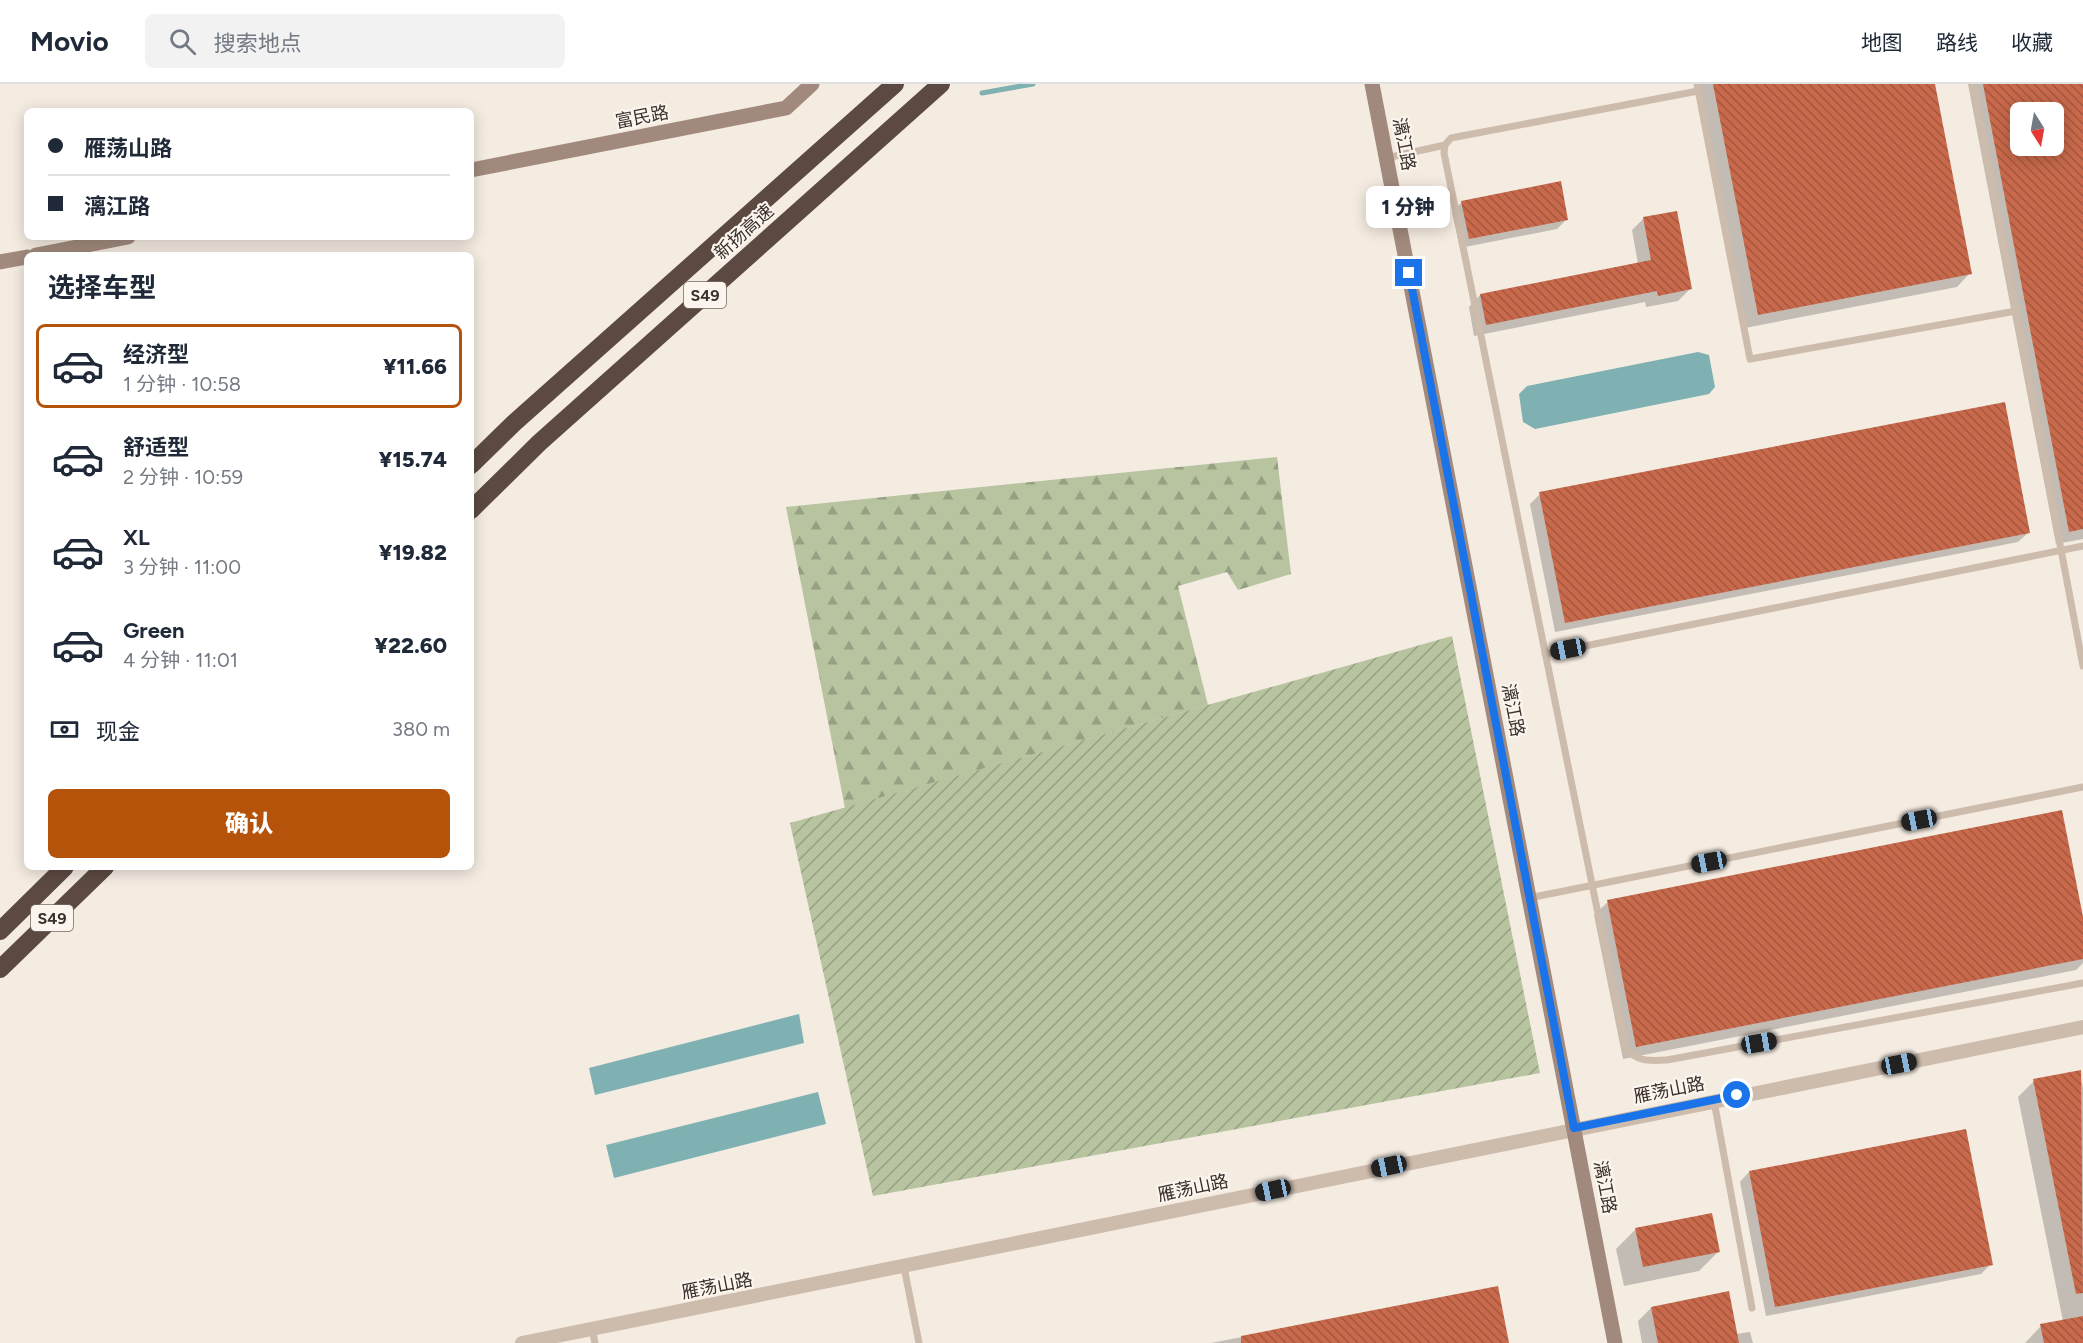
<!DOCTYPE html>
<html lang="zh">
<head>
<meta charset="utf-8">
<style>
	:root { --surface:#fff; --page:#f2f2f3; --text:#1f2937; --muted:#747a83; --line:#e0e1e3; --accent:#b45309 }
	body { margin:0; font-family:Figtree,"Noto Sans SC",sans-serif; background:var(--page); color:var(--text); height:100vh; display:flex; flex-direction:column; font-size:22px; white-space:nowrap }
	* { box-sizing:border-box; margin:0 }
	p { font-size:20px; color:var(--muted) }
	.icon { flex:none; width:33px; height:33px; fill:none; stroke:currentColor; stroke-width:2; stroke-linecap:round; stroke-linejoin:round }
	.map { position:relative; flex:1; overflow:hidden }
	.drawer { position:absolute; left:24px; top:168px; width:450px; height:618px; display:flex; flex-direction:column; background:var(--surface); border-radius:9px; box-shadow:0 3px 15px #0003 }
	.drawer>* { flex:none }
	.top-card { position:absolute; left:24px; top:24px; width:450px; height:132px; border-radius:9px; box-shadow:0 3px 15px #0003; display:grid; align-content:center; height:132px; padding:0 24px; background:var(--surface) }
	.needle { width:39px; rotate:169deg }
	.buttons { position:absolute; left:2010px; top:18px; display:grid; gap:12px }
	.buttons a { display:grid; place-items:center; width:54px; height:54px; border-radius:9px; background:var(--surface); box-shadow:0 3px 15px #0003; font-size:30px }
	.end { position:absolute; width:27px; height:27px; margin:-14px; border:8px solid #1a73e8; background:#fff; box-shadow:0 0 0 3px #fff }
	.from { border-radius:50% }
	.bubble { position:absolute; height:42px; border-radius:9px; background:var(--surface); box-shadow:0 3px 15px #0003; font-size:20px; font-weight:800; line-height:42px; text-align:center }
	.car { position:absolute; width:18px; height:36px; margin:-18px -9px; border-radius:8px; box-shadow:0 0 4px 2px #0007; background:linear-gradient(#222 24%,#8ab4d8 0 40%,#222 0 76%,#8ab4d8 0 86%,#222 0) }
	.top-card b { display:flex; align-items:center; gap:21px; height:57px; font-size:22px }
	.top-card b+b { border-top:2px solid var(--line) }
	.top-card i { width:15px; height:15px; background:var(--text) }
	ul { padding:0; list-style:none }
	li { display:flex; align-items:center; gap:18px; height:84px; margin:0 12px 9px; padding:0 12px; border:3px solid transparent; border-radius:9px }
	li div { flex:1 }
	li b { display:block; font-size:22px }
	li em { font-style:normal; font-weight:800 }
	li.selected { border-color:var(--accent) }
	li>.icon { width:54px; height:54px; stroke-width:1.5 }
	h2 { padding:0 24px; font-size:27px; line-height:72px }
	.pay { display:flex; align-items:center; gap:15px; height:66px; padding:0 24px; font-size:22px }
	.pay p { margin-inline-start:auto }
	.action { display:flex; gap:12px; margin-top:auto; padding:12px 24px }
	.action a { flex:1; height:69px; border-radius:9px; background:var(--accent); color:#fff; font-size:24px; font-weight:800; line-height:69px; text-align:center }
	header { display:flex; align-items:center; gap:36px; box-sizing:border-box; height:84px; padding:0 30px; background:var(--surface); border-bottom:2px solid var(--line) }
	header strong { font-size:28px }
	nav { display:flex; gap:33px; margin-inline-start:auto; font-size:21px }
	.search { width:420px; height:54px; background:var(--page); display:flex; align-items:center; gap:15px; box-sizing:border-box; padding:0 21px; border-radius:9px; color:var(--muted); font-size:22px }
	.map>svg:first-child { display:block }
	.forest { fill:url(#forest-firs) }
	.garden { fill:url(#garden-furrows) }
	.water { fill:#7fb0b2 }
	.shadow { fill:#0003; fill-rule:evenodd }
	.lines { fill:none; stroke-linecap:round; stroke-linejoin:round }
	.stream { stroke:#7fb0b2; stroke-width:5 }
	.building { fill:url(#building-back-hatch); fill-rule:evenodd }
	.lane { stroke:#cdbbac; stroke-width:7 }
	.street { stroke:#cdbbac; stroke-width:14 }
	.secondary { stroke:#a18a7d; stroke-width:15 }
	.highway { stroke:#5c4a42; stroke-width:18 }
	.route { stroke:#1a73e8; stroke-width:8 }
	.labels { text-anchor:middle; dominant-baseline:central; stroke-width:4.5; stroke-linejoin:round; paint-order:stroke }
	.shield { fill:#fbf5ee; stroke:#756b66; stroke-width:1.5 }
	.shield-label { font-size:16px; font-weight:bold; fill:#3b302b }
	.street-label { font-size:18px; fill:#3b302b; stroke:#fbf5ee }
</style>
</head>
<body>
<header>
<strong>Movio</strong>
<div class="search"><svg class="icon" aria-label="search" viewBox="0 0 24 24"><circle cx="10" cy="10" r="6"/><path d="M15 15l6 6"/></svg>搜索地点</div>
<nav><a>地图</a><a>路线</a><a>收藏</a></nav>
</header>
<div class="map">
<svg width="2083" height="1259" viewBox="0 0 2083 1259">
	<defs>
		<pattern id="forest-firs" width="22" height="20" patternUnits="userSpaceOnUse" patternTransform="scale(1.5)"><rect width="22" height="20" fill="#b8c4a0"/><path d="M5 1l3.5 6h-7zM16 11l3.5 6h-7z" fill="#97a083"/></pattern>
		<pattern id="garden-furrows" width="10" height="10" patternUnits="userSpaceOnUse" patternTransform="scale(1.5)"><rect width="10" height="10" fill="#b8c4a0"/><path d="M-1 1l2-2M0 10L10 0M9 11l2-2" fill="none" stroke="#97a083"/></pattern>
		<pattern id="building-back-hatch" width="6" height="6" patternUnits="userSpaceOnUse" patternTransform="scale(1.5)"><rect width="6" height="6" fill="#c8694b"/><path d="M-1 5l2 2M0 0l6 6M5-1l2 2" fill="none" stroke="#a4573f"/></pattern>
	</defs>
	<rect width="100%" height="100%" fill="#f4ebe1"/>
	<path class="forest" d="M 1277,373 L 1291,490 L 1238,506 L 1227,488 L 1178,502 L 1208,621 L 845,724 L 786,423 Z"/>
	<path class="garden" d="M 1452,552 L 1540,989 L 873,1112 L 790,739 Z"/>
	<path class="water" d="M 1698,268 L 1709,271 L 1715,303 L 1709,310 L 1535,345 L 1523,338 L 1519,310 L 1527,302 Z
		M 799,930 L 804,959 L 595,1011 L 589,984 Z
		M 818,1008 L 826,1040 L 614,1094 L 606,1061 Z"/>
	<path class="shadow" d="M 1698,0 L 1933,0 L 1970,189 L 1957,203 L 1745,244 Z
		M 1968,0 L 2083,0 L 2083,455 L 2056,460 ZM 2020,28 L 2054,28 L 2054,62 L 2020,62 Z
		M 1462,118 L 1567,135 L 1557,145 L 1460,164 L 1452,128 Z
		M 1644,134 L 1690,205 L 1678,217 L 1646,223 L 1645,218 L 1474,252 L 1469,223 L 1480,211 L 1638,180 L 1632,146 Z
		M 1540,410 L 2028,449 L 2018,458 L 1555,548 L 1530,420 Z
		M 1608,818 L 2083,840 L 2083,879 L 2076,886 L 1623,975 L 1594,831 Z
		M 2080,988 L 2083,1004 L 2083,1259 L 2025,1259 L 2041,1242 L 2063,1237 L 2018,1013 L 2034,997 Z
		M 1749,1088 L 1991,1180 L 1981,1190 L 1766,1232 L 1740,1098 Z
		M 1636,1145 L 1718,1168 L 1699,1187 L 1624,1202 L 1616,1165 Z
		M 1497,1204 L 1508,1259 L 1211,1259 Z
		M 1651,1224 L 1736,1250 L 1750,1248 L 1753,1259 L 1642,1259 L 1638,1237 Z"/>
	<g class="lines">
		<path class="stream" d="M 982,9 L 1033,0"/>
	</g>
	<path class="building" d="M 1713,0 L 1935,0 L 1972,190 L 1758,231 Z
		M 1983,0 L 2083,0 L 2083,445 L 2069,448 ZM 2020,28 L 2054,28 L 2054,62 L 2020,62 Z
		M 1561,97 L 1568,136 L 1469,155 L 1461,117 Z
		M 1677,127 L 1692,205 L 1658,212 L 1657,207 L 1486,241 L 1480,210 L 1651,176 L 1643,133 Z
		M 2005,318 L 2030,449 L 1565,539 L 1539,408 Z
		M 2062,726 L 2083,833 L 2083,875 L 1636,963 L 1607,816 Z
		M 2081,986 L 2083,1209 L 2076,1210 L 2033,995 Z
		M 1966,1045 L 1993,1181 L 1775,1223 L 1749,1087 Z
		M 1712,1129 L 1720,1168 L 1643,1183 L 1635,1144 Z
		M 1498,1202 L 1509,1259 L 1241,1259 L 1241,1252 Z
		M 1729,1207 L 1739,1259 L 1658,1259 L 1651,1223 Z
		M 2083,1232 L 2083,1259 L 2044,1259 L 2040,1240 Z"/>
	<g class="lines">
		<path class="lane" d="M 1697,0 L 1750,275 L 2016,227
			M 1973,0 L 2083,582
			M 1698,7 L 1451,54 L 1445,61 L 1444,69 L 1625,963 C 1636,978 1649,977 1667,976 L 2083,899
			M 1386,74 L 1445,61
			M 1545,570 L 2083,462
			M 1529,814 L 2083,703
			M 1714,1017 L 1752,1224
			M 904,1183 L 919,1259
			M 592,1245 L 595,1259"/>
		<path class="street" d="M 522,1259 C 1043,1156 1562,1046 2083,943"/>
		<path class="secondary" d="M 1372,0 L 1615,1259
			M 471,86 L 786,24 L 812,0
			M 36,171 L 128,153
			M 0,178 L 27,173"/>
		<path class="highway" d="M 471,381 L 514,339 L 895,0
			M 471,426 L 539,359 L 941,0
			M 0,847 L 65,783
			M 0,885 L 105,783"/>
	</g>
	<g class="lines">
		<path class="route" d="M 1409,189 L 1574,1044 L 1737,1011"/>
	</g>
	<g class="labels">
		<g class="shield">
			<rect x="684" y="198" width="42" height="26" rx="4.5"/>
			<rect x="31" y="821" width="42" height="26" rx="4.5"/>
		</g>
		<g class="shield-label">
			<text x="705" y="211">S49</text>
			<text x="52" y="834">S49</text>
		</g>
		<g class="street-label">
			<text transform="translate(642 33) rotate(-11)">富民路</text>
			<text transform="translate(1404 60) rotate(79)">漓江路</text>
			<text transform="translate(744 148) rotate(-42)">新扬高速</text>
			<text transform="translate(1513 626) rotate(79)">漓江路</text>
			<text transform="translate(1669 1006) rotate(-11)">雁荡山路</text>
			<text transform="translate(1605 1103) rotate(79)">漓江路</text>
			<text transform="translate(1193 1104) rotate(-12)">雁荡山路</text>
			<text transform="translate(717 1202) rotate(-11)">雁荡山路</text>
		</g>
	</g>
</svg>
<div class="buttons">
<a><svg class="needle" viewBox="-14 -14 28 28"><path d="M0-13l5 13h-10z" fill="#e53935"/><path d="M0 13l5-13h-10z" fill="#747a83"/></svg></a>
</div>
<i class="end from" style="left:1737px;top:1011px"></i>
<i class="end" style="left:1409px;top:189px"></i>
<div class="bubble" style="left:1366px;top:102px;width:84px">1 分钟</div>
<i class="car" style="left:1568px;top:565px;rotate:259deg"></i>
<i class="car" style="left:1919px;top:736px;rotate:259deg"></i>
<i class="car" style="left:1709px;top:778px;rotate:259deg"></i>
<i class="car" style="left:1759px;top:959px;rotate:80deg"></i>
<i class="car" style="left:1899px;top:980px;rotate:79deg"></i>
<i class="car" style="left:1389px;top:1082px;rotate:258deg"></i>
<i class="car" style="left:1273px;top:1106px;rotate:258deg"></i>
<div class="top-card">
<b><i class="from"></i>雁荡山路</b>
<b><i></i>漓江路</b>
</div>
<section class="drawer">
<h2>选择车型</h2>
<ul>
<li class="selected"><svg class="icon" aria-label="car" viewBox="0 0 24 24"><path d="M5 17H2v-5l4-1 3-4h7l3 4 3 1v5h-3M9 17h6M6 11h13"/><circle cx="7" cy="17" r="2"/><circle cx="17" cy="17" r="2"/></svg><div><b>经济型</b><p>1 分钟 · 10:58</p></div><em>¥11.66</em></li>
<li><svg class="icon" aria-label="car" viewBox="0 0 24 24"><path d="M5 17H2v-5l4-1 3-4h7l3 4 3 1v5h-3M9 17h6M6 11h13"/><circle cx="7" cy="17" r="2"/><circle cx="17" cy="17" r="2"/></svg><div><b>舒适型</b><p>2 分钟 · 10:59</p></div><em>¥15.74</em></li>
<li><svg class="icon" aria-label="car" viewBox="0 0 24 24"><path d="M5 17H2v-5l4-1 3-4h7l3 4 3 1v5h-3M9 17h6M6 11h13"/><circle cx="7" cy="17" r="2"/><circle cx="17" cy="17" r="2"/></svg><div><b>XL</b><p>3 分钟 · 11:00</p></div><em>¥19.82</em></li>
<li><svg class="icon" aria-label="car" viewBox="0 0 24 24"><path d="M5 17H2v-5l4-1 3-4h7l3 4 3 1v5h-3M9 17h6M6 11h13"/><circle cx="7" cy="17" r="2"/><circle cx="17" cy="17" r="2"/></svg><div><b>Green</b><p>4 分钟 · 11:01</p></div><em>¥22.60</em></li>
</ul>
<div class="pay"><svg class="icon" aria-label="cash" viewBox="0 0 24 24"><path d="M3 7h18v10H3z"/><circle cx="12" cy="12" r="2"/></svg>现金<p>380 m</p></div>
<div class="action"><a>确认</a></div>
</section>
</div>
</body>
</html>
